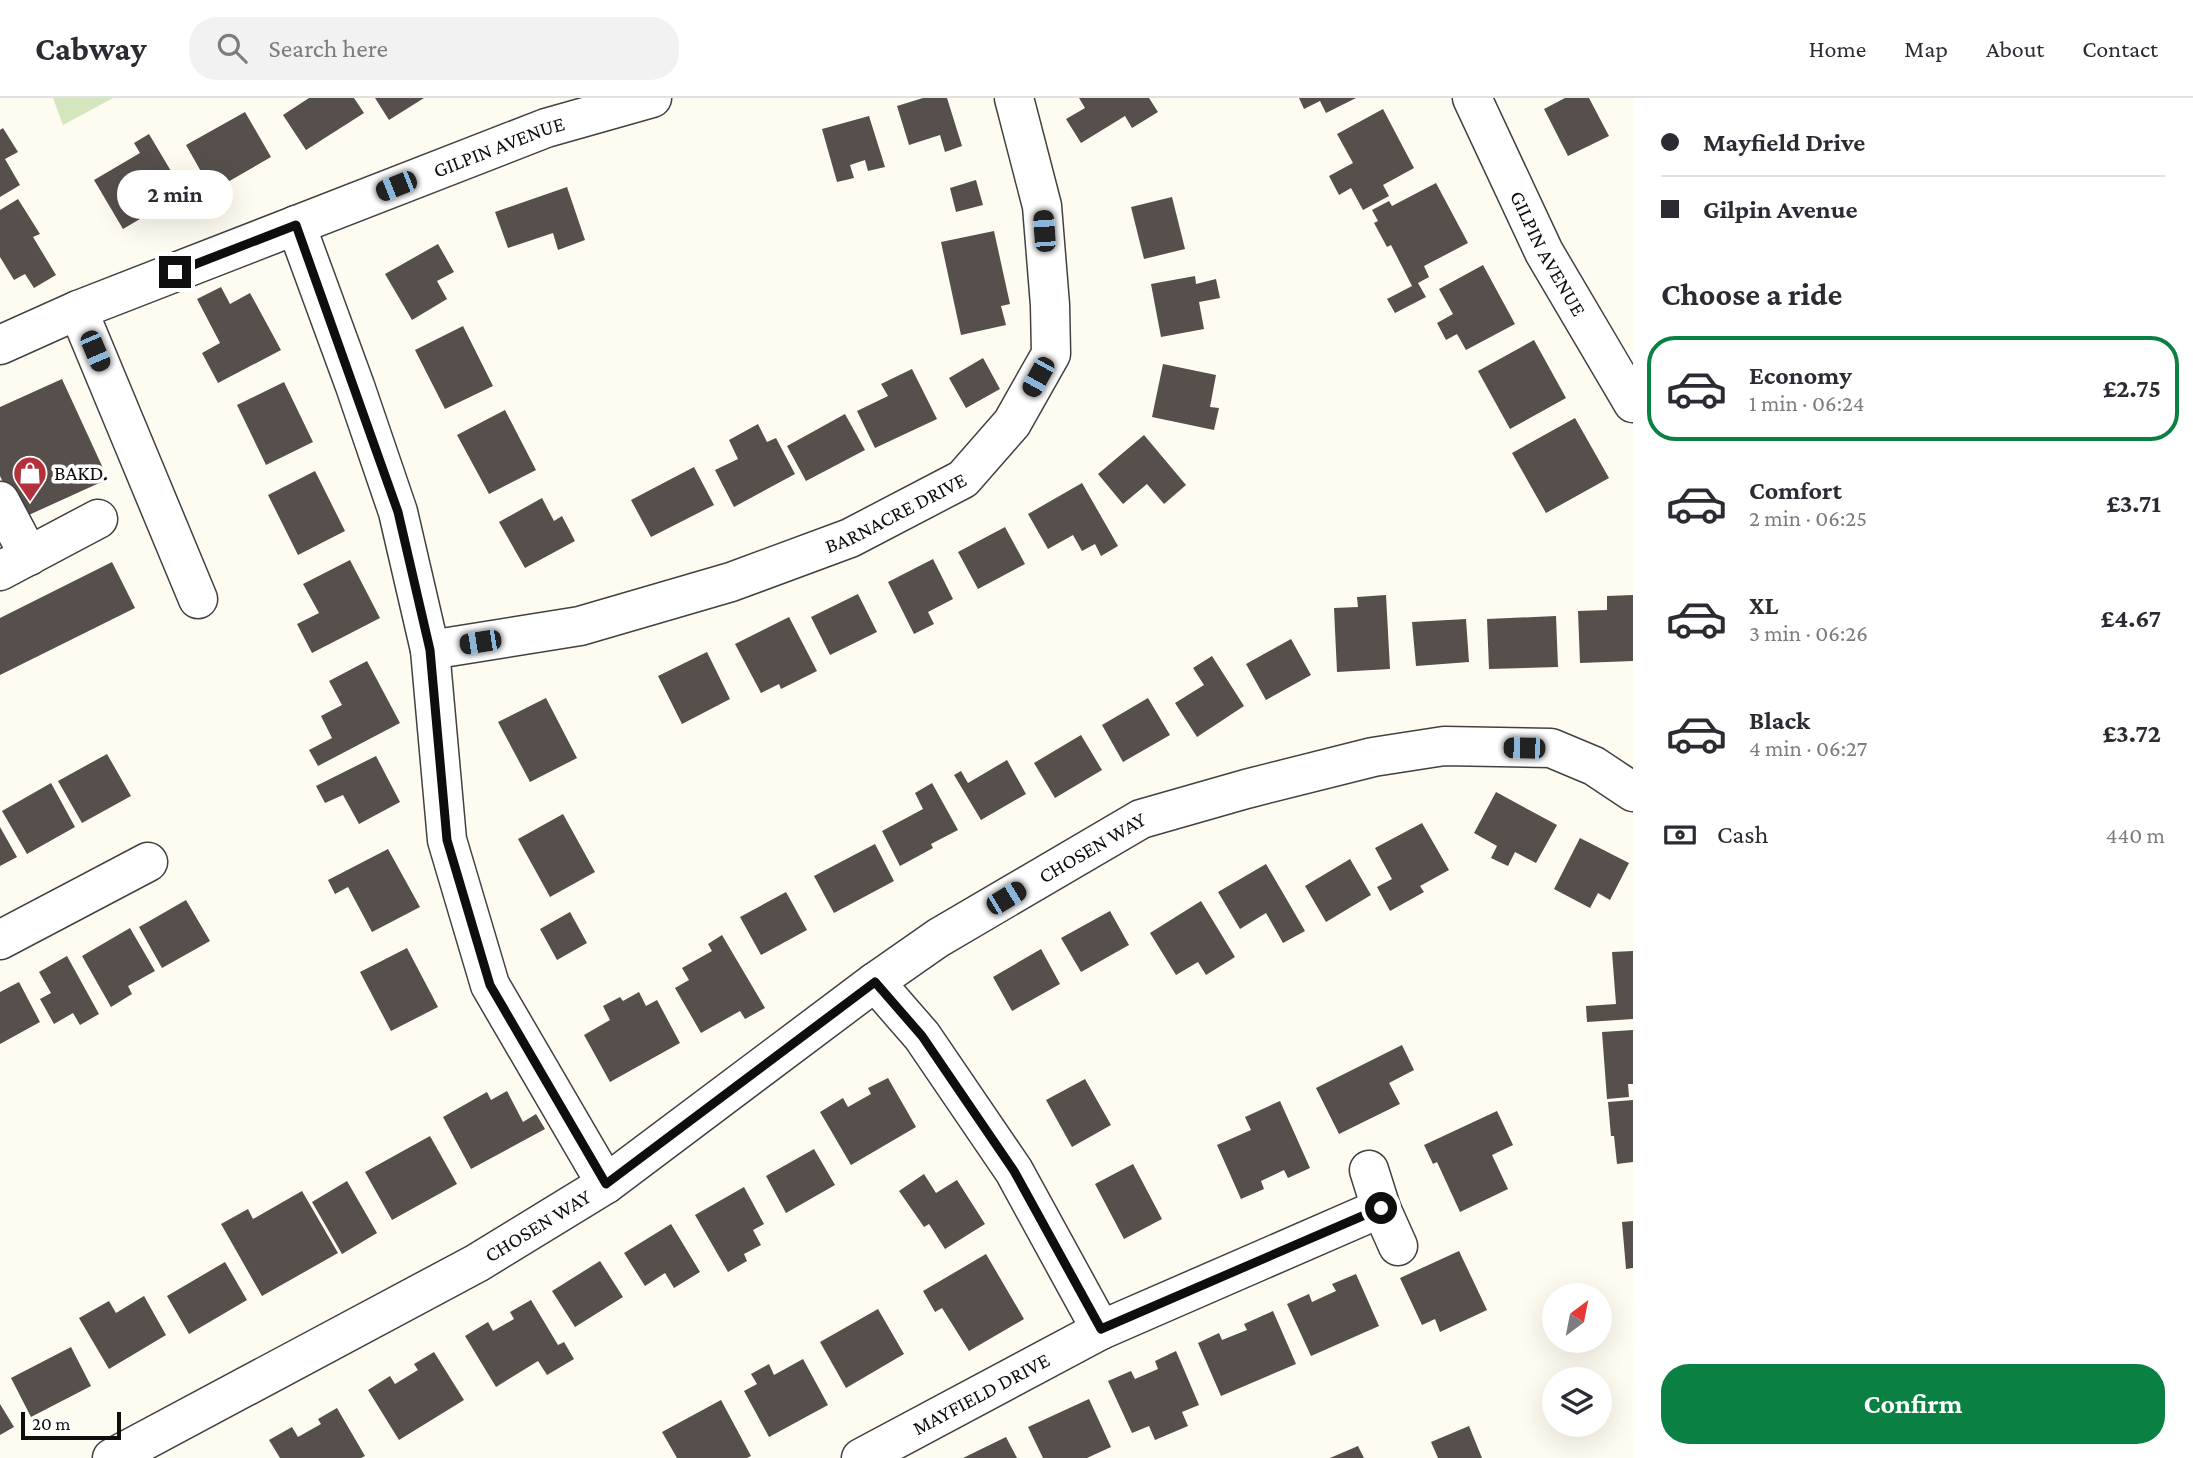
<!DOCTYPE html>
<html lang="en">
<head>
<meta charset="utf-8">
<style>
	:root { --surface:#fff; --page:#f2f2f3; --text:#2b2b33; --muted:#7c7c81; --line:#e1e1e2; --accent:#0b8043 }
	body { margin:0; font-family:"Crimson Pro",serif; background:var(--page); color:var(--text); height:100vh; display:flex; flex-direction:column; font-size:26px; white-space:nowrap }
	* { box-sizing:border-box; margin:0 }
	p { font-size:23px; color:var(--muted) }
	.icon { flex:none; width:38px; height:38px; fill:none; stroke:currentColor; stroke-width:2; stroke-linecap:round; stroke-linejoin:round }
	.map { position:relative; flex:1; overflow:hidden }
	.panel { display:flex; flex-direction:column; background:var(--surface); width:560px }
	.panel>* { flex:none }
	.hud { display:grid; align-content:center; height:154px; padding:0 28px; background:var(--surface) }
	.needle { width:46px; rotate:32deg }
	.controls { position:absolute; left:1542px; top:1185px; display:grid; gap:14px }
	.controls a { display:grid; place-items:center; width:70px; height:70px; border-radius:50%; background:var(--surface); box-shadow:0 7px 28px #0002; font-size:35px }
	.scale { position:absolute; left:21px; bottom:18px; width:100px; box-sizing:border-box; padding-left:7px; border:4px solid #0e0e0e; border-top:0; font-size:19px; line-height:24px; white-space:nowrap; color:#0e0e0e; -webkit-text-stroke:5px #fff; paint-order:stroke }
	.end { position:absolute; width:32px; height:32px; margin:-16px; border:9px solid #0e0e0e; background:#fff; box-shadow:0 0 0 4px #fff }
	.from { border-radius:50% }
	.bubble { position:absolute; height:49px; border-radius:24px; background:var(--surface); box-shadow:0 7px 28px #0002; font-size:23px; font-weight:700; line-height:49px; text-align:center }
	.car { position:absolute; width:21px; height:42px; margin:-21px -10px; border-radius:9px; box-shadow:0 0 5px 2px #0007; background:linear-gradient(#222 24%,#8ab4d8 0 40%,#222 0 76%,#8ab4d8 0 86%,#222 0) }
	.hud b { display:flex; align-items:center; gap:24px; height:66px; font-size:26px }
	.hud b+b { border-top:2px solid var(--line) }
	.hud i { width:18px; height:18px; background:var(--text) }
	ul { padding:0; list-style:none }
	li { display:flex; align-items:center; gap:21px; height:105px; margin:0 14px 10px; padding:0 14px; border:4px solid transparent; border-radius:28px }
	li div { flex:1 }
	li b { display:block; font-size:26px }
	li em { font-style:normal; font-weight:700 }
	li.on { border-color:var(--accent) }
	li>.icon { width:63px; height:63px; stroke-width:1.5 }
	h2 { padding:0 28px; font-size:32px; line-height:84px }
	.pay { display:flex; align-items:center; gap:18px; height:77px; padding:0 28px; font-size:26px }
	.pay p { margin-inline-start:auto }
	.cta { display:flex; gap:14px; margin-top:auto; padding:14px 28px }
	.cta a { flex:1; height:80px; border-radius:28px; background:var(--accent); color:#fff; font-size:28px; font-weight:700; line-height:80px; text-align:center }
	header { display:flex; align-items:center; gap:42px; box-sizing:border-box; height:98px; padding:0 35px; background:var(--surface); border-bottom:2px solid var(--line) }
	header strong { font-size:33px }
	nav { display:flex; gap:38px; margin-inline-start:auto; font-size:24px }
	.search { width:490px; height:63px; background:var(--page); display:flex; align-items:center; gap:18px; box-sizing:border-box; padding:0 24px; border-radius:28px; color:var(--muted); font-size:26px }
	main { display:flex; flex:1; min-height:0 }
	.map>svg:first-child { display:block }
	.green { fill:#d4e6bd }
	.building { fill:#564f4c }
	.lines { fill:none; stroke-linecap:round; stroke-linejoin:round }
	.minor-casing { stroke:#414141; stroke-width:41 }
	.minor { stroke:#fff; stroke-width:38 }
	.route { stroke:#0e0e0e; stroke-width:9 }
	.labels { text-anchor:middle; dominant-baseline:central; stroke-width:7; stroke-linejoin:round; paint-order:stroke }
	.street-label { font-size:21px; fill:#0e0e0e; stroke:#fff }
	.poi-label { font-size:21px; fill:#0e0e0e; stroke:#fff; text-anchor:start }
</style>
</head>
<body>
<header>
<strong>Cabway</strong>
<div class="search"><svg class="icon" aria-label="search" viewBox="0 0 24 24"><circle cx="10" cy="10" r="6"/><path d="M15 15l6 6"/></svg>Search here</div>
<nav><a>Home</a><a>Map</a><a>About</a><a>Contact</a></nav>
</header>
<main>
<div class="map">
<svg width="1633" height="1360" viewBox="0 0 1633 1360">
	<rect width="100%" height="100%" fill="#fefbf1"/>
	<path class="green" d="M 53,0 L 113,0 L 63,27 Z"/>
	<path class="building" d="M 309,0 L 354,0 L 364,15 L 306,52 L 283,17 Z
		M 375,0 L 424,0 L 389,22 Z
		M 923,0 L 947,0 L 962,48 L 945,54 L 940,37 L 909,47 L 897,8 Z
		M 1079,0 L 1149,0 L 1158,14 L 1132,30 L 1125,18 L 1081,45 L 1066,21 L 1085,10 Z
		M 1299,0 L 1356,0 L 1326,15 L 1320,3 L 1304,11 Z
		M 1565,0 L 1589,0 L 1609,38 L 1568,58 L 1544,11 Z
		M 1383,11 L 1414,70 L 1383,87 L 1389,98 L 1363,112 L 1351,90 L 1339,97 L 1329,78 L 1353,65 L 1337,36 Z
		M 245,14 L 271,59 L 212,93 L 186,47 Z
		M 869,18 L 885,69 L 868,73 L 865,62 L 850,67 L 854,80 L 837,84 L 822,31 Z
		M 3,30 L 18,54 L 5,61 L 20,87 L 0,99 L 0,32 Z
		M 149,36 L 184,95 L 123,131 L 94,82 L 140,55 L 134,45 Z
		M 976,82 L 983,107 L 956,114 L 950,90 Z
		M 1436,85 L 1468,145 L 1424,168 L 1429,179 L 1418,185 L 1426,199 L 1395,215 L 1387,201 L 1412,188 L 1391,147 L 1387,149 L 1374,125 L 1378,123 L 1372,112 L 1389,103 L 1392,108 Z
		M 567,89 L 585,142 L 558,152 L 553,135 L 508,150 L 495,114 Z
		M 1172,99 L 1185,151 L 1144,161 L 1131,109 Z
		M 18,101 L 40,136 L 33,139 L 56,177 L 34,190 L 25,176 L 14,182 L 0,159 L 0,112 Z
		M 994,133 L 1010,206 L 1001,208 L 1006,227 L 961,237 L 941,144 Z
		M 438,146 L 454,174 L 437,183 L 447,201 L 412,222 L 385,176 Z
		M 1483,167 L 1515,226 L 1466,252 L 1457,236 L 1446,242 L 1437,225 L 1453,216 L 1439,191 Z
		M 1195,178 L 1196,186 L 1216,181 L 1220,200 L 1199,204 L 1204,231 L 1161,239 L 1151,186 Z
		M 221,189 L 230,206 L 250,195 L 281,252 L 218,285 L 202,255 L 220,245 L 197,201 Z
		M 463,228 L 493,288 L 445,311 L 415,252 Z
		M 1534,242 L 1566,300 L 1510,331 L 1478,273 Z
		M 983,260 L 1000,291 L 966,310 L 949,280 Z
		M 1163,266 L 1216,277 L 1210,309 L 1219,310 L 1214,332 L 1152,319 Z
		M 912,271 L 937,321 L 875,350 L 857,313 L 888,298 L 881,286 Z
		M 62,281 L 108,381 L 20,421 L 0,378 L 0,309 Z
		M 284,284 L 313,344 L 266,367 L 237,307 Z
		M 505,312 L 536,372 L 489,396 L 457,337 Z
		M 845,316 L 865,352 L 806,383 L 787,348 Z
		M 1575,320 L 1609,380 L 1546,415 L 1512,355 Z
		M 758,326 L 767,344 L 776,340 L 795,376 L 734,409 L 715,372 L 738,361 L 729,342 Z
		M 1144,337 L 1186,387 L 1164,406 L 1147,386 L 1123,406 L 1098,376 Z
		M 694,369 L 714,407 L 651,439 L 631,402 Z
		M 315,373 L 345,433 L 298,457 L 268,397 Z
		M 1082,385 L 1118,448 L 1101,458 L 1095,446 L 1082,453 L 1073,437 L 1048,451 L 1028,416 Z
		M 542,400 L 554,423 L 562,418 L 575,443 L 525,470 L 499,424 Z
		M 1005,429 L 1025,466 L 978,491 L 958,454 Z
		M 933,461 L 953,501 L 928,514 L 934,526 L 914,536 L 888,484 Z
		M 350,462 L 380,520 L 312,555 L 297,526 L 319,515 L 303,486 Z
		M 112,464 L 135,510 L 0,577 L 0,520 Z
		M 858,496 L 877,534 L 830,557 L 811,519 Z
		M 1386,497 L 1390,571 L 1337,574 L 1334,510 L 1358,509 L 1357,499 Z
		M 1633,497 L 1633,563 L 1580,565 L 1578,513 L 1607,512 L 1607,498 Z
		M 1556,518 L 1558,569 L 1489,571 L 1487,521 Z
		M 789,519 L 817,573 L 781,591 L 779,586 L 761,595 L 735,546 Z
		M 1466,521 L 1469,564 L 1416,568 L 1412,524 Z
		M 1291,541 L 1311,577 L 1266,602 L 1246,566 Z
		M 707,554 L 730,601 L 682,626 L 658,578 Z
		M 1212,558 L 1244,608 L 1197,639 L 1175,605 L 1204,587 L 1193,570 Z
		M 367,563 L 400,625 L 318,668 L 309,652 L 332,640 L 321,618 L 342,607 L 329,583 Z
		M 546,600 L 577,660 L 530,684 L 498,624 Z
		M 1148,600 L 1170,637 L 1123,664 L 1102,627 Z
		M 1081,637 L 1102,672 L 1055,700 L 1034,665 Z
		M 107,656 L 131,698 L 82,725 L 58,683 Z
		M 376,658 L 400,704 L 359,726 L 343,697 L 325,705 L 316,688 Z
		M 1007,662 L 1026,696 L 981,722 L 954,677 L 961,673 L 968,685 Z
		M 51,685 L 75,729 L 27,756 L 2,713 Z
		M 932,685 L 958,732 L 931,746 L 933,750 L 900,768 L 882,733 L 923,711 L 915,695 Z
		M 1496,694 L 1557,727 L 1536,765 L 1515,754 L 1508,768 L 1491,760 L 1497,748 L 1474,735 Z
		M 563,716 L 595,774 L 550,799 L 518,741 Z
		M 1422,725 L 1449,772 L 1420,788 L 1424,794 L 1390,813 L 1377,789 L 1392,781 L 1375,750 Z
		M 0,729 L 17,759 L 0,768 Z
		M 1580,740 L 1629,765 L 1610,802 L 1598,795 L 1590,810 L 1554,791 Z
		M 875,746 L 894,783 L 834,815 L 814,778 Z
		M 388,751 L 420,809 L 372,834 L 348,789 L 335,796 L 328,782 Z
		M 1350,761 L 1371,797 L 1326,824 L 1305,788 Z
		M 1266,766 L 1305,833 L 1283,845 L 1266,815 L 1240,831 L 1218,794 Z
		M 786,794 L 807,832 L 761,857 L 740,819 Z
		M 186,802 L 210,843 L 162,870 L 139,829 Z
		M 1201,803 L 1235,859 L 1206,877 L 1198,864 L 1176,877 L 1150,835 Z
		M 1110,813 L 1129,847 L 1081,874 L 1061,840 Z
		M 570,814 L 587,845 L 557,862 L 540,831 Z
		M 130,830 L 155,873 L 128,888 L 132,896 L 111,909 L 82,858 Z
		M 722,837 L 765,910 L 745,921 L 740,913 L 701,935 L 675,890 L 689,882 L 682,870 L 712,853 L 708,846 Z
		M 407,850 L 438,909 L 391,933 L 360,874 Z
		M 1041,851 L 1060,886 L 1012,913 L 993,879 Z
		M 1633,853 L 1633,921 L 1587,924 L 1586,908 L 1616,906 L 1612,854 Z
		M 67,858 L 99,916 L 80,927 L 73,915 L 54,926 L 40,901 L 51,895 L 39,874 Z
		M 19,884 L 40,924 L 0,946 L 0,894 Z
		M 639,894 L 646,908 L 657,902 L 680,945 L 610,984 L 584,937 L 610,922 L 603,908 L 620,899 L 623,903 Z
		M 1633,932 L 1633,986 L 1628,986 L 1629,999 L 1607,1001 L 1602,934 Z
		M 1402,947 L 1414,972 L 1389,985 L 1400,1006 L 1339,1036 L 1316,990 Z
		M 888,980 L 916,1029 L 851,1067 L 820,1014 L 843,1000 L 848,1009 L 871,996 L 868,990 Z
		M 1085,981 L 1111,1027 L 1072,1049 L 1046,1002 Z
		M 507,993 L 523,1024 L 536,1016 L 545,1031 L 471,1071 L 443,1019 L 487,994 L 491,1002 Z
		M 1633,1002 L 1633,1064 L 1617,1066 L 1614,1038 L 1611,1038 L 1608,1004 Z
		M 1280,1003 L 1310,1070 L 1288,1080 L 1284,1072 L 1261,1083 L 1264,1091 L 1241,1101 L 1217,1047 L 1251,1032 L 1245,1019 Z
		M 1497,1013 L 1513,1047 L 1492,1057 L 1508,1091 L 1460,1114 L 1437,1064 L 1433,1066 L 1424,1047 Z
		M 430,1038 L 457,1086 L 392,1122 L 365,1074 Z
		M 814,1051 L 835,1087 L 786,1115 L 766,1078 Z
		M 1133,1066 L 1162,1121 L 1124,1141 L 1095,1086 Z
		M 924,1076 L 936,1095 L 957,1082 L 985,1126 L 945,1151 L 929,1126 L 924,1129 L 899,1093 Z
		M 347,1083 L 377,1135 L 342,1156 L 312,1104 Z
		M 744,1089 L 764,1126 L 753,1132 L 761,1147 L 744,1156 L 747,1163 L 728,1174 L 695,1117 Z
		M 302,1093 L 338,1155 L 262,1198 L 221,1126 L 248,1111 L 253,1121 Z
		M 1633,1123 L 1633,1170 L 1626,1171 L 1622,1124 Z
		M 671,1126 L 700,1174 L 674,1190 L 665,1175 L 645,1188 L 624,1155 Z
		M 1459,1153 L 1487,1212 L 1440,1234 L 1435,1221 L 1422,1227 L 1400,1180 Z
		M 986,1156 L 1024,1221 L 969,1253 L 942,1210 L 935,1214 L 923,1193 Z
		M 600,1163 L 623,1199 L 575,1229 L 552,1193 Z
		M 225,1164 L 247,1202 L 189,1236 L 167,1198 Z
		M 1356,1176 L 1379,1228 L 1311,1258 L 1287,1206 L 1309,1196 L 1312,1204 L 1336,1193 L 1332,1186 Z
		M 144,1198 L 166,1237 L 109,1271 L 79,1220 L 109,1203 L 116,1215 Z
		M 531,1202 L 558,1247 L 564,1244 L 574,1261 L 547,1277 L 538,1263 L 496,1289 L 465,1238 L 488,1224 L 493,1233 L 514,1221 L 510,1214 Z
		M 878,1211 L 904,1256 L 846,1290 L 820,1244 Z
		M 1273,1213 L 1296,1266 L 1221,1298 L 1198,1245 L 1219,1235 L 1222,1242 L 1247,1232 L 1244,1226 Z
		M 71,1249 L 91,1288 L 31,1319 L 11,1280 Z
		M 1176,1253 L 1199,1307 L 1182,1314 L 1188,1328 L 1155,1342 L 1149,1328 L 1132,1335 L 1108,1283 L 1131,1273 L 1135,1281 L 1158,1271 L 1155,1263 Z
		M 434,1254 L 464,1302 L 399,1342 L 368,1292 L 390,1278 L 395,1286 L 418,1272 L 414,1266 Z
		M 803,1261 L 828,1307 L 769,1339 L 744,1293 L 757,1286 L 751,1276 L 769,1266 L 774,1277 Z
		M 1089,1301 L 1111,1349 L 1087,1360 L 1043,1360 L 1028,1329 Z
		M 721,1302 L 751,1358 L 747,1360 L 677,1360 L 662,1334 Z
		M 0,1306 L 14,1329 L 0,1337 Z
		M 337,1310 L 365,1358 L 361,1360 L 280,1360 L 269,1342 L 292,1329 L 298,1339 L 321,1326 L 318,1321 Z
		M 1469,1328 L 1482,1360 L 1438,1360 L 1431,1344 Z
		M 1006,1339 L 1017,1360 L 963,1360 Z
		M 1358,1348 L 1364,1360 L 1330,1360 Z"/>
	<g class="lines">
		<g class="minor-casing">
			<g id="minor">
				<path id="s1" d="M 1472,0 L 1544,154 L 1633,305"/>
				<path d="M 296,127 L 355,288 L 398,414 L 430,552 L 447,742 L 490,887 L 606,1086"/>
				<path d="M 78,212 L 198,501"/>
				<path id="s2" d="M 0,247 L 78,212 L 546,30 L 652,0"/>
				<path d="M 0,403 L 29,458"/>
				<path d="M 0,473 L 98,421"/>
				<path id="s3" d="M 430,552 L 580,528 L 731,484 L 850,440 L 963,381 L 1012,325 L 1051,256 L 1050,207 L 1042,108 L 1014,0"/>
				<path d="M 0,842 L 148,764"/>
				<path d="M 875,884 L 922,938 L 1014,1073 L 1101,1232"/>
				<path d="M 1369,1072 L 1381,1110 L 1398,1148"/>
				<path id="s4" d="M 112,1360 L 477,1165 L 606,1086 L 875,884 L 938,840 L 1141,721 L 1246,691 L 1373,659 L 1444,648 L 1551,650 L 1594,668 L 1633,694"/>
				<path id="s5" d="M 861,1360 L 1101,1232 L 1381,1110"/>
			</g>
		</g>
		<use href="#minor" class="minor"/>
	</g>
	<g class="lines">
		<path class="route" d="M 175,174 L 296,127 L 398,414 L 430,552 L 447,742 L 490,887 L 606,1086 L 875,884 L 922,938 L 1014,1073 L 1101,1231 L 1381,1110"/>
	</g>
	<defs>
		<g id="shop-pin" transform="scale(1.75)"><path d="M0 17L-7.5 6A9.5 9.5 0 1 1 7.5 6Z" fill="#b4313c" stroke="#fff"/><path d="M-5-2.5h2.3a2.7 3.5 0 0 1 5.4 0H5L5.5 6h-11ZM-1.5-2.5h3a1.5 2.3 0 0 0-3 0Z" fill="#fff"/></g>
	</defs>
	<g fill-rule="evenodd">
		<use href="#shop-pin" x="30" y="375"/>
	</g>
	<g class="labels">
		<g class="street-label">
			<text stroke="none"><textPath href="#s2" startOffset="537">GILPIN AVENUE</textPath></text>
			<text stroke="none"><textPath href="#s1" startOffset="173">GILPIN AVENUE</textPath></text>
			<text stroke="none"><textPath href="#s3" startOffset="488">BARNACRE DRIVE</textPath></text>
			<text stroke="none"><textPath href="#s4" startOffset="1157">CHOSEN WAY</textPath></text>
			<text stroke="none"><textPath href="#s4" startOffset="485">CHOSEN WAY</textPath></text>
			<text stroke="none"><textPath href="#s5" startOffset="136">MAYFIELD DRIVE</textPath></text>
		</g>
		<g class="poi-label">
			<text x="54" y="375">BAKD.</text>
		</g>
	</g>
</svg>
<div class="controls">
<a><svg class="needle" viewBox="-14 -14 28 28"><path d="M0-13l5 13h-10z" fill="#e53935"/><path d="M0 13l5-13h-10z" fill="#7c7c81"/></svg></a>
<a><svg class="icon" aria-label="layers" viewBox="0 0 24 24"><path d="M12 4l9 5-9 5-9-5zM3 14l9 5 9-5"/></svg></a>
</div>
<div class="scale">20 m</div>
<i class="end from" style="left:1381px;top:1110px"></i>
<i class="end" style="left:175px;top:174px"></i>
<div class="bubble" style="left:117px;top:72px;width:116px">2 min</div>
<i class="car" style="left:396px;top:88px;rotate:248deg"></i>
<i class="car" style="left:1044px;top:133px;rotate:356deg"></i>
<i class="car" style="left:95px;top:253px;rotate:157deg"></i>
<i class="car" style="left:1038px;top:279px;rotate:209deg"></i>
<i class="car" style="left:480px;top:544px;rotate:261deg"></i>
<i class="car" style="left:1524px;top:650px;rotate:271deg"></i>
<i class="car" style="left:1006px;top:800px;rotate:59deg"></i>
</div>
<section class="panel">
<div class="hud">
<b><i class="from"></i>Mayfield Drive</b>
<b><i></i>Gilpin Avenue</b>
</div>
<h2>Choose a ride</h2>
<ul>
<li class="on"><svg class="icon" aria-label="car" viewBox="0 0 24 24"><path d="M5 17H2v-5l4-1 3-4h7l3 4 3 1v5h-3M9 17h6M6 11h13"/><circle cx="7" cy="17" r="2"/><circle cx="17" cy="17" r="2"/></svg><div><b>Economy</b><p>1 min · 06:24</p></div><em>£2.75</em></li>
<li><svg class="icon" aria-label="car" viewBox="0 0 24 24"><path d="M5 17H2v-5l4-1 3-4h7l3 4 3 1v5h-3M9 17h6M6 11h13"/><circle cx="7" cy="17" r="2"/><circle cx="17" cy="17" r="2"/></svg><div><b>Comfort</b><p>2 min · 06:25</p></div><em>£3.71</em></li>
<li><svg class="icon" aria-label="car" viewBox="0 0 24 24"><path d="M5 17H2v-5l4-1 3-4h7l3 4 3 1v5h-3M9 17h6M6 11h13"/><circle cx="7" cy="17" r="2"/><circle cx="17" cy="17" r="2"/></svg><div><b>XL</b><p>3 min · 06:26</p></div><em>£4.67</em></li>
<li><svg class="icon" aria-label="car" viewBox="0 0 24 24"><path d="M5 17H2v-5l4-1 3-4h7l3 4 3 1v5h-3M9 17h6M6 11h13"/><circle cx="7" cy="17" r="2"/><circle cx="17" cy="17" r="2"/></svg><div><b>Black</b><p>4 min · 06:27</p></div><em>£3.72</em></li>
</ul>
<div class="pay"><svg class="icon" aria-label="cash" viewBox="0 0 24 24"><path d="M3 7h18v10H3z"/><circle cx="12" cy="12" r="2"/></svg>Cash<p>440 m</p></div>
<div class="cta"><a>Confirm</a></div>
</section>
</main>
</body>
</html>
